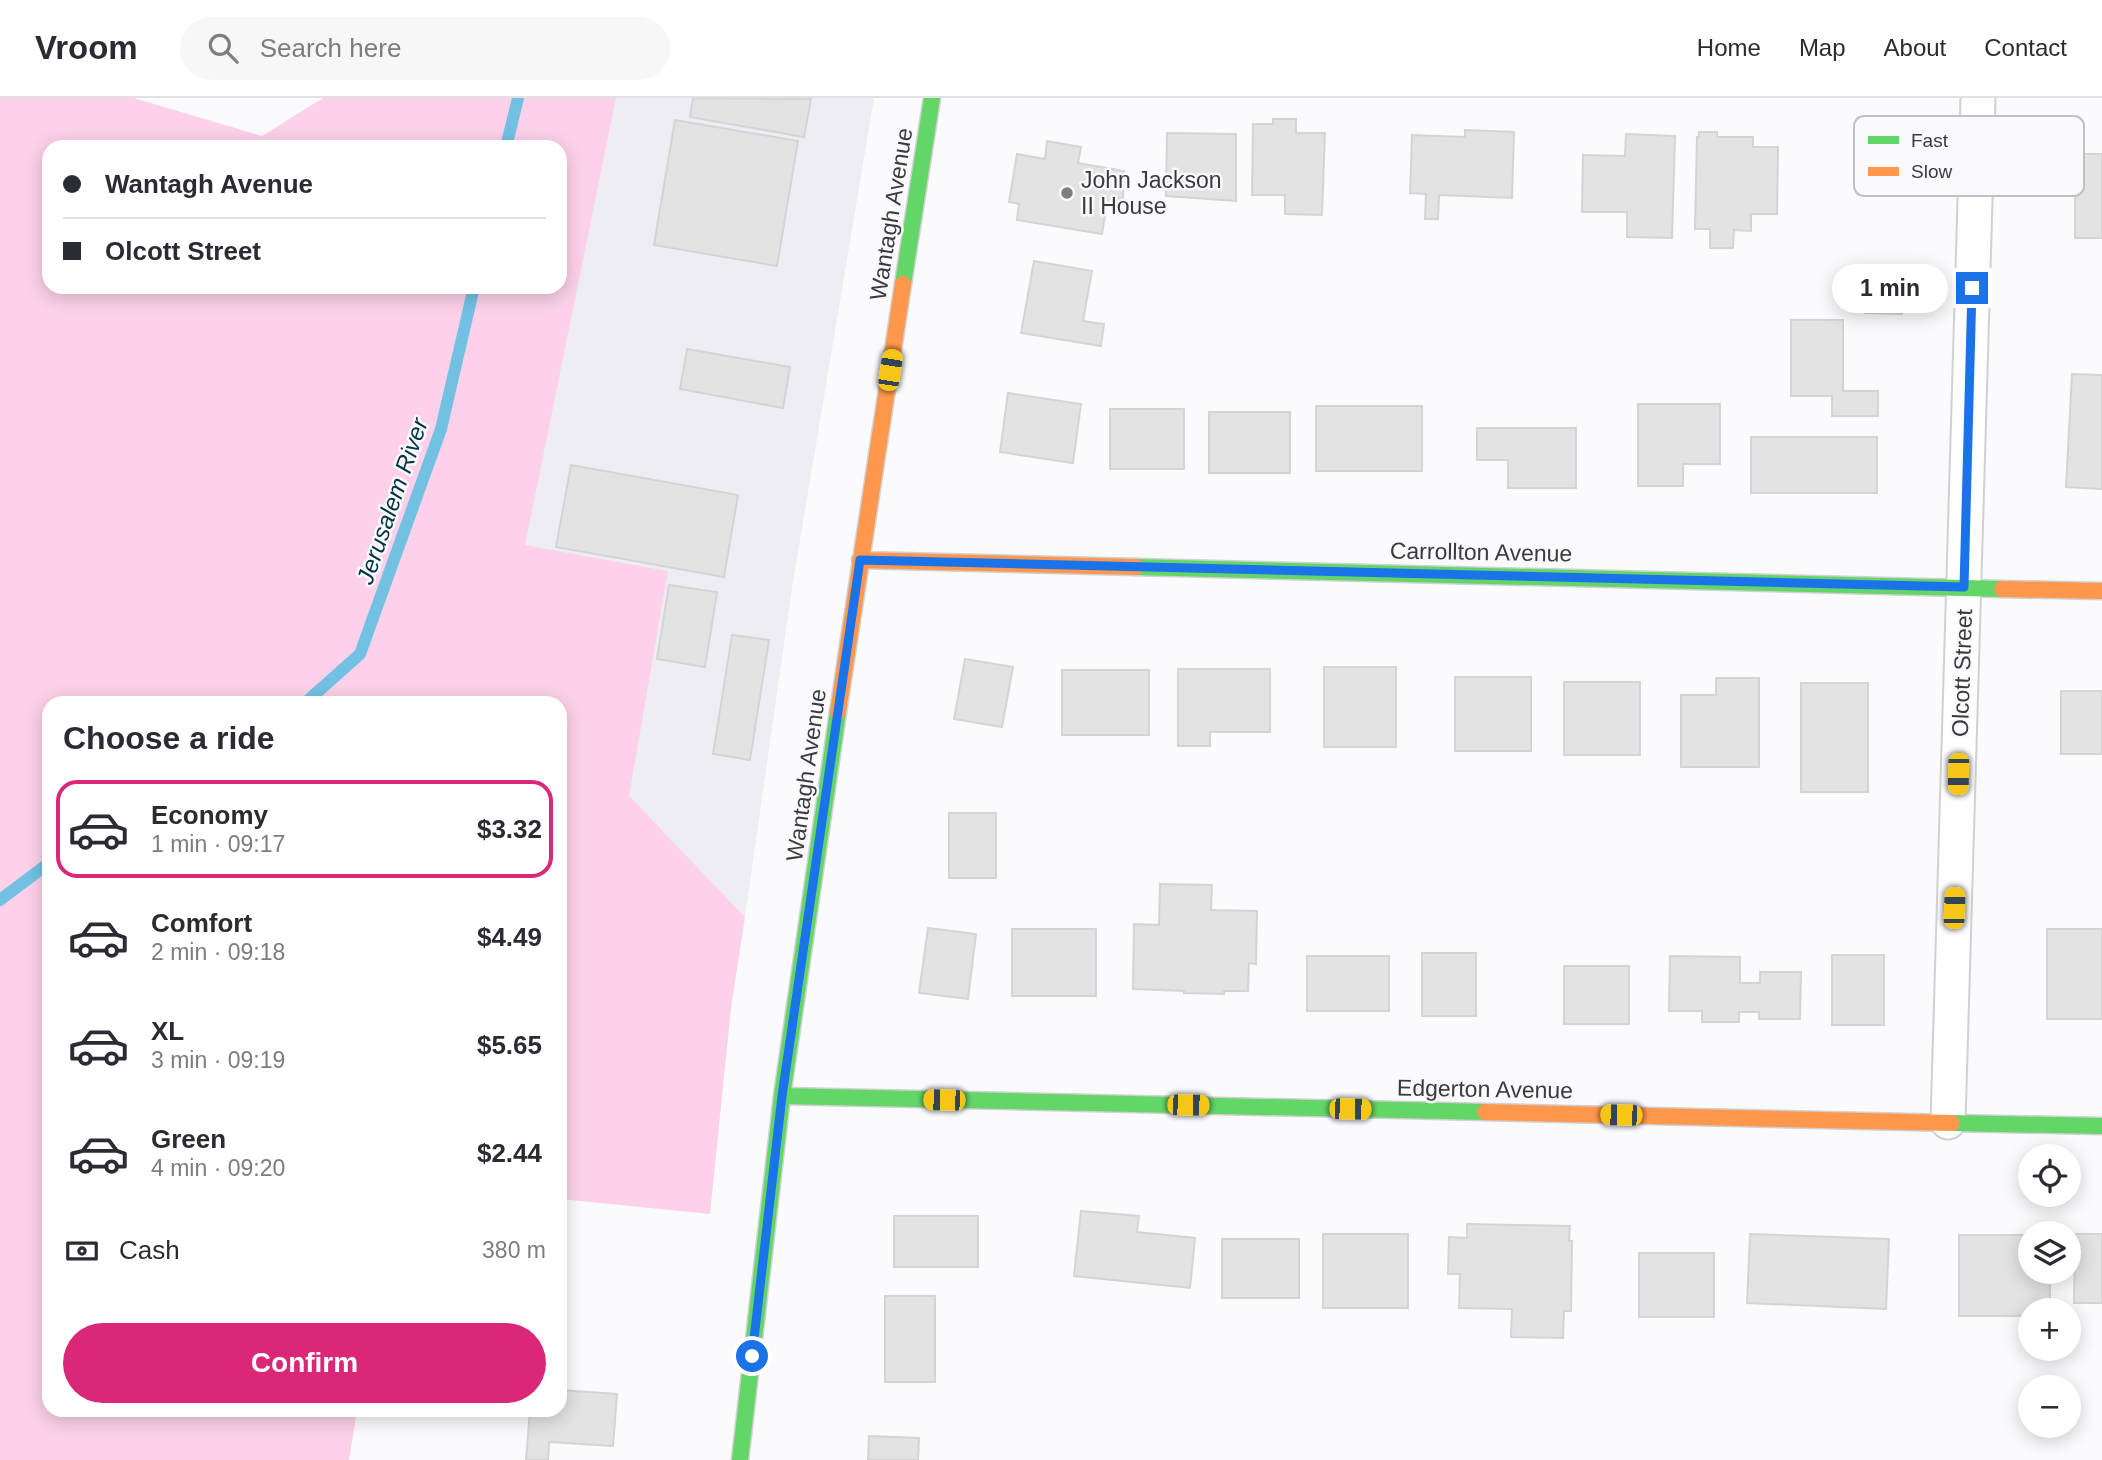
<!DOCTYPE html>
<html lang="en">
<head>
<meta charset="utf-8">
<style>
	:root { --surface:#fff; --page:#f7f7f7; --text:#2b2b33; --muted:#7c7c81; --line:#e1e1e2; --accent:#db2777 }
	body { margin:0; font-family:Helvetica,sans-serif; background:var(--page); color:var(--text); height:100vh; display:flex; flex-direction:column; font-size:26px; white-space:nowrap }
	* { box-sizing:border-box; margin:0 }
	p { font-size:23px; color:var(--muted) }
	.icon { flex:none; width:38px; height:38px; fill:none; stroke:currentColor; stroke-width:2; stroke-linecap:round; stroke-linejoin:round }
	.map { position:relative; flex:1; overflow:hidden }
	.sheet { position:absolute; left:42px; top:598px; width:525px; height:721px; display:flex; flex-direction:column; background:var(--surface); border-radius:21px; box-shadow:0 4px 18px #0003 }
	.sheet>* { flex:none }
	.guide { position:absolute; left:42px; top:42px; width:525px; height:154px; border-radius:21px; box-shadow:0 4px 18px #0003; display:grid; align-content:center; height:154px; padding:0 21px; background:var(--surface) }
	.fabs { position:absolute; left:2018px; top:1046px; display:grid; gap:14px }
	.fabs a { display:grid; place-items:center; width:63px; height:63px; border-radius:50%; background:var(--surface); box-shadow:0 4px 18px #0003; font-size:35px }
	.end { position:absolute; width:32px; height:32px; margin:-16px; border:9px solid #1a73e8; background:#fff; box-shadow:0 0 0 4px #fff }
	.from { border-radius:50% }
	.bubble { position:absolute; height:49px; border-radius:24px; background:var(--surface); box-shadow:0 4px 18px #0003; font-size:23px; font-weight:800; line-height:49px; text-align:center }
	.car { position:absolute; width:21px; height:42px; margin:-21px -10px; border-radius:9px; box-shadow:0 0 5px 2px #0007; background:linear-gradient(#f5c518 24%,#345 0 40%,#f5c518 0 76%,#345 0 86%,#f5c518 0) }
	.guide b { display:flex; align-items:center; gap:24px; height:66px; font-size:26px }
	.guide b+b { border-top:2px solid var(--line) }
	.guide i { width:18px; height:18px; background:var(--text) }
	ul { padding:0; list-style:none }
	li { display:flex; align-items:center; gap:21px; height:98px; margin:0 14px 10px; padding:0 7px; border:4px solid transparent; border-radius:21px }
	li div { flex:1 }
	li b { display:block; font-size:26px }
	li em { font-style:normal; font-weight:800 }
	li.selected { border-color:var(--accent) }
	li>.icon { width:63px; height:63px; stroke-width:1.5 }
	h2 { padding:0 21px; font-size:32px; line-height:84px }
	.pay { display:flex; align-items:center; gap:18px; height:77px; padding:0 21px; font-size:26px }
	.pay p { margin-inline-start:auto }
	.primary-button { display:flex; gap:14px; margin-top:auto; padding:14px 21px }
	.primary-button a { flex:1; height:80px; border-radius:42px; background:var(--accent); color:#fff; font-size:28px; font-weight:800; line-height:80px; text-align:center }
	header { display:flex; align-items:center; gap:42px; box-sizing:border-box; height:98px; padding:0 35px; background:var(--surface); border-bottom:2px solid var(--line) }
	header strong { font-size:33px }
	nav { display:flex; gap:38px; margin-inline-start:auto; font-size:24px }
	.search { width:490px; height:63px; background:var(--page); display:flex; align-items:center; gap:18px; box-sizing:border-box; padding:0 24px; border-radius:38px; color:var(--muted); font-size:26px }
	.map>svg:first-child { display:block }
	.built { fill:#eeedf4 }
	.green { fill:#fcd1e9; fill-rule:evenodd }
	.lines { fill:none; stroke-linecap:round; stroke-linejoin:round }
	.stream { stroke:#72c1e3; stroke-width:12 }
	.building { fill:#e3e3e4; stroke:#d4d4d5; stroke-width:2 }
	.street-casing { stroke:#d1d1d3; stroke-width:37 }
	.fast-casing { stroke:#d1d1d3; stroke-width:19 }
	.slow-casing { stroke:#d1d1d3; stroke-width:19 }
	.street { stroke:#fefeff; stroke-width:33 }
	.fast { stroke:#63d668; stroke-width:16 }
	.slow { stroke:#ff974d; stroke-width:16 }
	.route { stroke:#1a73e8; stroke-width:9 }
	.poi-dot { fill:#7e7e80; stroke:#fafafe; stroke-width:2.5 }
	.labels { text-anchor:middle; dominant-baseline:central; stroke-width:5; stroke-linejoin:round; paint-order:stroke }
	.poi-label { font-size:23px; fill:#3b3b3d; stroke:#fafafe; text-anchor:start }
	.street-label { font-size:23px; fill:#3b3b3d; stroke:#fafafe }
	.water-label { font-size:24px; font-style:italic; fill:#023448; stroke:#fafafe }
	.key { fill:#fafafe; stroke:#c1c1c4; stroke-width:2 }
	.key-label { font-size:19px; fill:#3b3b3d }
</style>
</head>
<body>
<header>
<strong>Vroom</strong>
<div class="search"><svg class="icon" aria-label="search" viewBox="0 0 24 24"><circle cx="10" cy="10" r="6"/><path d="M15 15l6 6"/></svg>Search here</div>
<nav><a>Home</a><a>Map</a><a>About</a><a>Contact</a></nav>
</header>
<div class="map">
<svg width="2102" height="1362" viewBox="0 0 2102 1362">
	<rect width="100%" height="100%" fill="#fbfbfd"/>
	<path class="built" d="M 616,0 L 874,0 L 792,490 L 745,819 L 628,698 L 667,473 L 524,447 Z"/>
	<path class="green" d="M 0,0 L 134,0 L 262,38 L 323,0 L 616,0 L 525,447 L 668,473 L 629,698 L 745,819 L 731,910 L 710,1116 L 560,1101 L 560,606 L 49,606 L 49,1312 L 357,1313 L 349,1362 L 0,1362 ZM 49,49 L 560,49 L 560,189 L 49,189 Z"/>
	<g class="lines">
		<path class="stream" d="M 506,49 L 518,0
			M 304,606 L 360,556 L 441,331 L 474,189
			M 0,802 L 49,765"/>
	</g>
	<path class="building" d="M 693,0 L 811,1 L 804,39 L 690,19 Z
		M 1273,21 L 1296,21 L 1296,35 L 1325,35 L 1322,117 L 1285,116 L 1285,97 L 1252,97 L 1253,26 L 1273,26 Z
		M 675,22 L 798,43 L 777,168 L 654,147 Z
		M 1465,32 L 1514,34 L 1512,100 L 1439,97 L 1438,121 L 1425,121 L 1426,96 L 1410,95 L 1412,37 L 1465,39 Z
		M 1699,34 L 1717,34 L 1717,39 L 1753,39 L 1753,49 L 1778,49 L 1777,116 L 1751,116 L 1751,133 L 1734,132 L 1733,150 L 1710,150 L 1710,131 L 1695,131 L 1697,39 L 1699,39 Z
		M 1167,35 L 1236,36 L 1236,103 L 1166,98 Z
		M 1626,36 L 1675,38 L 1672,140 L 1627,139 L 1627,114 L 1582,114 L 1583,57 L 1625,58 Z
		M 1047,43 L 1081,49 L 1078,65 L 1124,73 L 1123,101 L 1119,100 L 1118,107 L 1107,105 L 1102,136 L 1017,122 L 1019,106 L 1009,104 L 1017,56 L 1045,61 Z
		M 2075,56 L 2102,56 L 2102,140 L 2075,140 Z
		M 1034,163 L 1092,173 L 1083,223 L 1104,226 L 1101,248 L 1021,235 Z
		M 1866,172 L 1903,173 L 1902,216 L 1865,215 Z
		M 1791,222 L 1843,222 L 1843,293 L 1878,293 L 1878,318 L 1832,318 L 1832,298 L 1791,298 Z
		M 687,251 L 790,269 L 783,310 L 680,291 Z
		M 2072,276 L 2102,277 L 2102,391 L 2066,389 Z
		M 1008,295 L 1081,306 L 1073,365 L 1000,354 Z
		M 1638,306 L 1720,306 L 1720,366 L 1683,366 L 1683,388 L 1638,388 Z
		M 1316,308 L 1422,308 L 1422,373 L 1316,373 Z
		M 1110,311 L 1184,311 L 1184,371 L 1110,371 Z
		M 1209,314 L 1290,314 L 1290,375 L 1209,375 Z
		M 1477,330 L 1576,330 L 1576,390 L 1508,390 L 1508,362 L 1477,362 Z
		M 1751,339 L 1877,339 L 1877,395 L 1751,395 Z
		M 571,367 L 738,397 L 724,479 L 556,449 Z
		M 669,487 L 717,494 L 705,569 L 657,561 Z
		M 732,537 L 769,542 L 750,662 L 713,656 Z
		M 965,561 L 1013,569 L 1002,629 L 954,621 Z
		M 1324,569 L 1396,569 L 1396,649 L 1324,649 Z
		M 1178,571 L 1270,571 L 1270,634 L 1210,634 L 1210,648 L 1178,648 Z
		M 1062,572 L 1149,572 L 1149,637 L 1062,637 Z
		M 1455,579 L 1531,579 L 1531,653 L 1455,653 Z
		M 1716,580 L 1759,580 L 1759,669 L 1681,669 L 1681,597 L 1716,597 Z
		M 1564,584 L 1640,584 L 1640,657 L 1564,657 Z
		M 1801,585 L 1868,585 L 1868,694 L 1801,694 Z
		M 2061,593 L 2102,593 L 2102,656 L 2061,656 Z
		M 949,715 L 996,715 L 996,780 L 949,780 Z
		M 1160,786 L 1212,787 L 1211,812 L 1257,813 L 1256,866 L 1249,865 L 1248,893 L 1224,893 L 1224,896 L 1184,895 L 1184,893 L 1133,891 L 1134,826 L 1159,827 Z
		M 928,830 L 976,836 L 968,901 L 919,895 Z
		M 1012,831 L 1096,831 L 1096,898 L 1012,898 Z
		M 2047,831 L 2102,831 L 2102,921 L 2047,921 Z
		M 1422,855 L 1476,855 L 1476,918 L 1422,918 Z
		M 1832,857 L 1884,857 L 1884,927 L 1832,927 Z
		M 1307,858 L 1389,858 L 1389,913 L 1307,913 Z
		M 1670,858 L 1740,859 L 1740,885 L 1760,885 L 1760,874 L 1801,874 L 1800,921 L 1759,921 L 1759,914 L 1739,914 L 1739,924 L 1702,924 L 1702,913 L 1669,913 Z
		M 1564,868 L 1629,868 L 1629,926 L 1564,926 Z
		M 1081,1113 L 1139,1118 L 1137,1134 L 1195,1140 L 1190,1190 L 1074,1178 Z
		M 894,1118 L 978,1118 L 978,1169 L 894,1169 Z
		M 1467,1126 L 1570,1128 L 1569,1143 L 1572,1143 L 1571,1213 L 1564,1213 L 1563,1240 L 1511,1239 L 1512,1211 L 1459,1210 L 1460,1176 L 1448,1176 L 1449,1139 L 1467,1140 Z
		M 1323,1136 L 1408,1136 L 1408,1210 L 1323,1210 Z
		M 1750,1136 L 1889,1141 L 1886,1211 L 1747,1205 Z
		M 2075,1136 L 2102,1136 L 2102,1205 L 2074,1205 Z
		M 1959,1137 L 2030,1137 L 2030,1174 L 2050,1174 L 2050,1213 L 2030,1213 L 2030,1218 L 1959,1218 Z
		M 1222,1141 L 1299,1141 L 1299,1200 L 1222,1200 Z
		M 1639,1155 L 1714,1155 L 1714,1219 L 1639,1219 Z
		M 885,1198 L 935,1198 L 935,1284 L 885,1284 Z
		M 560,1292 L 617,1296 L 613,1348 L 549,1344 L 548,1362 L 526,1362 L 530,1312 L 560,1312 Z
		M 869,1338 L 919,1340 L 918,1362 L 868,1362 Z"/>
	<g class="lines">
		<g class="street-casing">
			<path id="street" d="M 1948,1024 L 1978,0"/>
		</g>
		<g class="fast-casing">
			<path id="fast" d="M 903,186 L 932,0
				M 1136,469 L 2002,491
				M 782,998 L 1485,1014
				M 1952,1025 L 2102,1028
				M 740,1362 L 782,998 L 838,614"/>
		</g>
		<g class="slow-casing">
			<path id="slow" d="M 860,462 L 1136,469
				M 2002,491 L 2102,493
				M 838,614 L 903,186
				M 1485,1014 L 1952,1025"/>
		</g>
		<use href="#street" class="street"/>
		<use href="#fast" class="fast"/>
		<use href="#slow" class="slow"/>
	</g>
	<g class="lines">
		<path class="route" d="M 752,1258 L 782,998 L 860,462 L 1964,489 L 1972,190"/>
	</g>
	<circle class="poi-dot" cx="1067" cy="95" r="7"/>
	<g class="labels">
		<g class="poi-label">
			<text x="1081" y="82">John Jackson<tspan x="1081" dy="26">II House</tspan></text>
		</g>
		<g class="street-label">
			<text transform="translate(891 116) rotate(-81)">Wantagh Avenue</text>
			<text transform="translate(1481 454) rotate(1)">Carrollton Avenue</text>
			<text transform="translate(1962 575) rotate(-88)">Olcott Street</text>
			<text transform="translate(806 677) rotate(-82)">Wantagh Avenue</text>
			<text transform="translate(1485 991) rotate(1)">Edgerton Avenue</text>
		</g>
		<g class="water-label">
			<text transform="translate(392 403) rotate(-71)">Jerusalem River</text>
		</g>
	</g>
	<rect x="1854" y="18" width="230" height="80" rx="10" class="key"/>
	<rect x="1868" y="38" width="31" height="8" fill="#63d668"/>
	<rect x="1868" y="69" width="31" height="9" fill="#ff974d"/>
	<g class="key-label">
		<text x="1911" y="49">Fast</text>
		<text x="1911" y="80">Slow</text>
	</g>
</svg>
<div class="fabs">
<a><svg class="icon" aria-label="locate" viewBox="0 0 24 24"><circle cx="12" cy="12" r="6"/><path d="M12 2v4M12 18v4M2 12h4M18 12h4"/></svg></a>
<a><svg class="icon" aria-label="layers" viewBox="0 0 24 24"><path d="M12 4l9 5-9 5-9-5zM3 14l9 5 9-5"/></svg></a>
<a>+</a>
<a>−</a>
</div>
<i class="end from" style="left:752px;top:1258px"></i>
<i class="end" style="left:1972px;top:190px"></i>
<div class="bubble" style="left:1832px;top:166px;width:116px">1 min</div>
<i class="car" style="left:890px;top:272px;rotate:9deg"></i>
<i class="car" style="left:1958px;top:676px;rotate:181deg"></i>
<i class="car" style="left:1954px;top:810px;rotate:2deg"></i>
<i class="car" style="left:944px;top:1002px;rotate:271deg"></i>
<i class="car" style="left:1188px;top:1007px;rotate:91deg"></i>
<i class="car" style="left:1350px;top:1011px;rotate:91deg"></i>
<i class="car" style="left:1621px;top:1017px;rotate:271deg"></i>
<div class="guide">
<b><i class="from"></i>Wantagh Avenue</b>
<b><i></i>Olcott Street</b>
</div>
<section class="sheet">
<h2>Choose a ride</h2>
<ul>
<li class="selected"><svg class="icon" aria-label="car" viewBox="0 0 24 24"><path d="M5 17H2v-5l4-1 3-4h7l3 4 3 1v5h-3M9 17h6M6 11h13"/><circle cx="7" cy="17" r="2"/><circle cx="17" cy="17" r="2"/></svg><div><b>Economy</b><p>1 min · 09:17</p></div><em>$3.32</em></li>
<li><svg class="icon" aria-label="car" viewBox="0 0 24 24"><path d="M5 17H2v-5l4-1 3-4h7l3 4 3 1v5h-3M9 17h6M6 11h13"/><circle cx="7" cy="17" r="2"/><circle cx="17" cy="17" r="2"/></svg><div><b>Comfort</b><p>2 min · 09:18</p></div><em>$4.49</em></li>
<li><svg class="icon" aria-label="car" viewBox="0 0 24 24"><path d="M5 17H2v-5l4-1 3-4h7l3 4 3 1v5h-3M9 17h6M6 11h13"/><circle cx="7" cy="17" r="2"/><circle cx="17" cy="17" r="2"/></svg><div><b>XL</b><p>3 min · 09:19</p></div><em>$5.65</em></li>
<li><svg class="icon" aria-label="car" viewBox="0 0 24 24"><path d="M5 17H2v-5l4-1 3-4h7l3 4 3 1v5h-3M9 17h6M6 11h13"/><circle cx="7" cy="17" r="2"/><circle cx="17" cy="17" r="2"/></svg><div><b>Green</b><p>4 min · 09:20</p></div><em>$2.44</em></li>
</ul>
<div class="pay"><svg class="icon" aria-label="cash" viewBox="0 0 24 24"><path d="M3 7h18v10H3z"/><circle cx="12" cy="12" r="2"/></svg>Cash<p>380 m</p></div>
<div class="primary-button"><a>Confirm</a></div>
</section>
</div>
</body>
</html>
